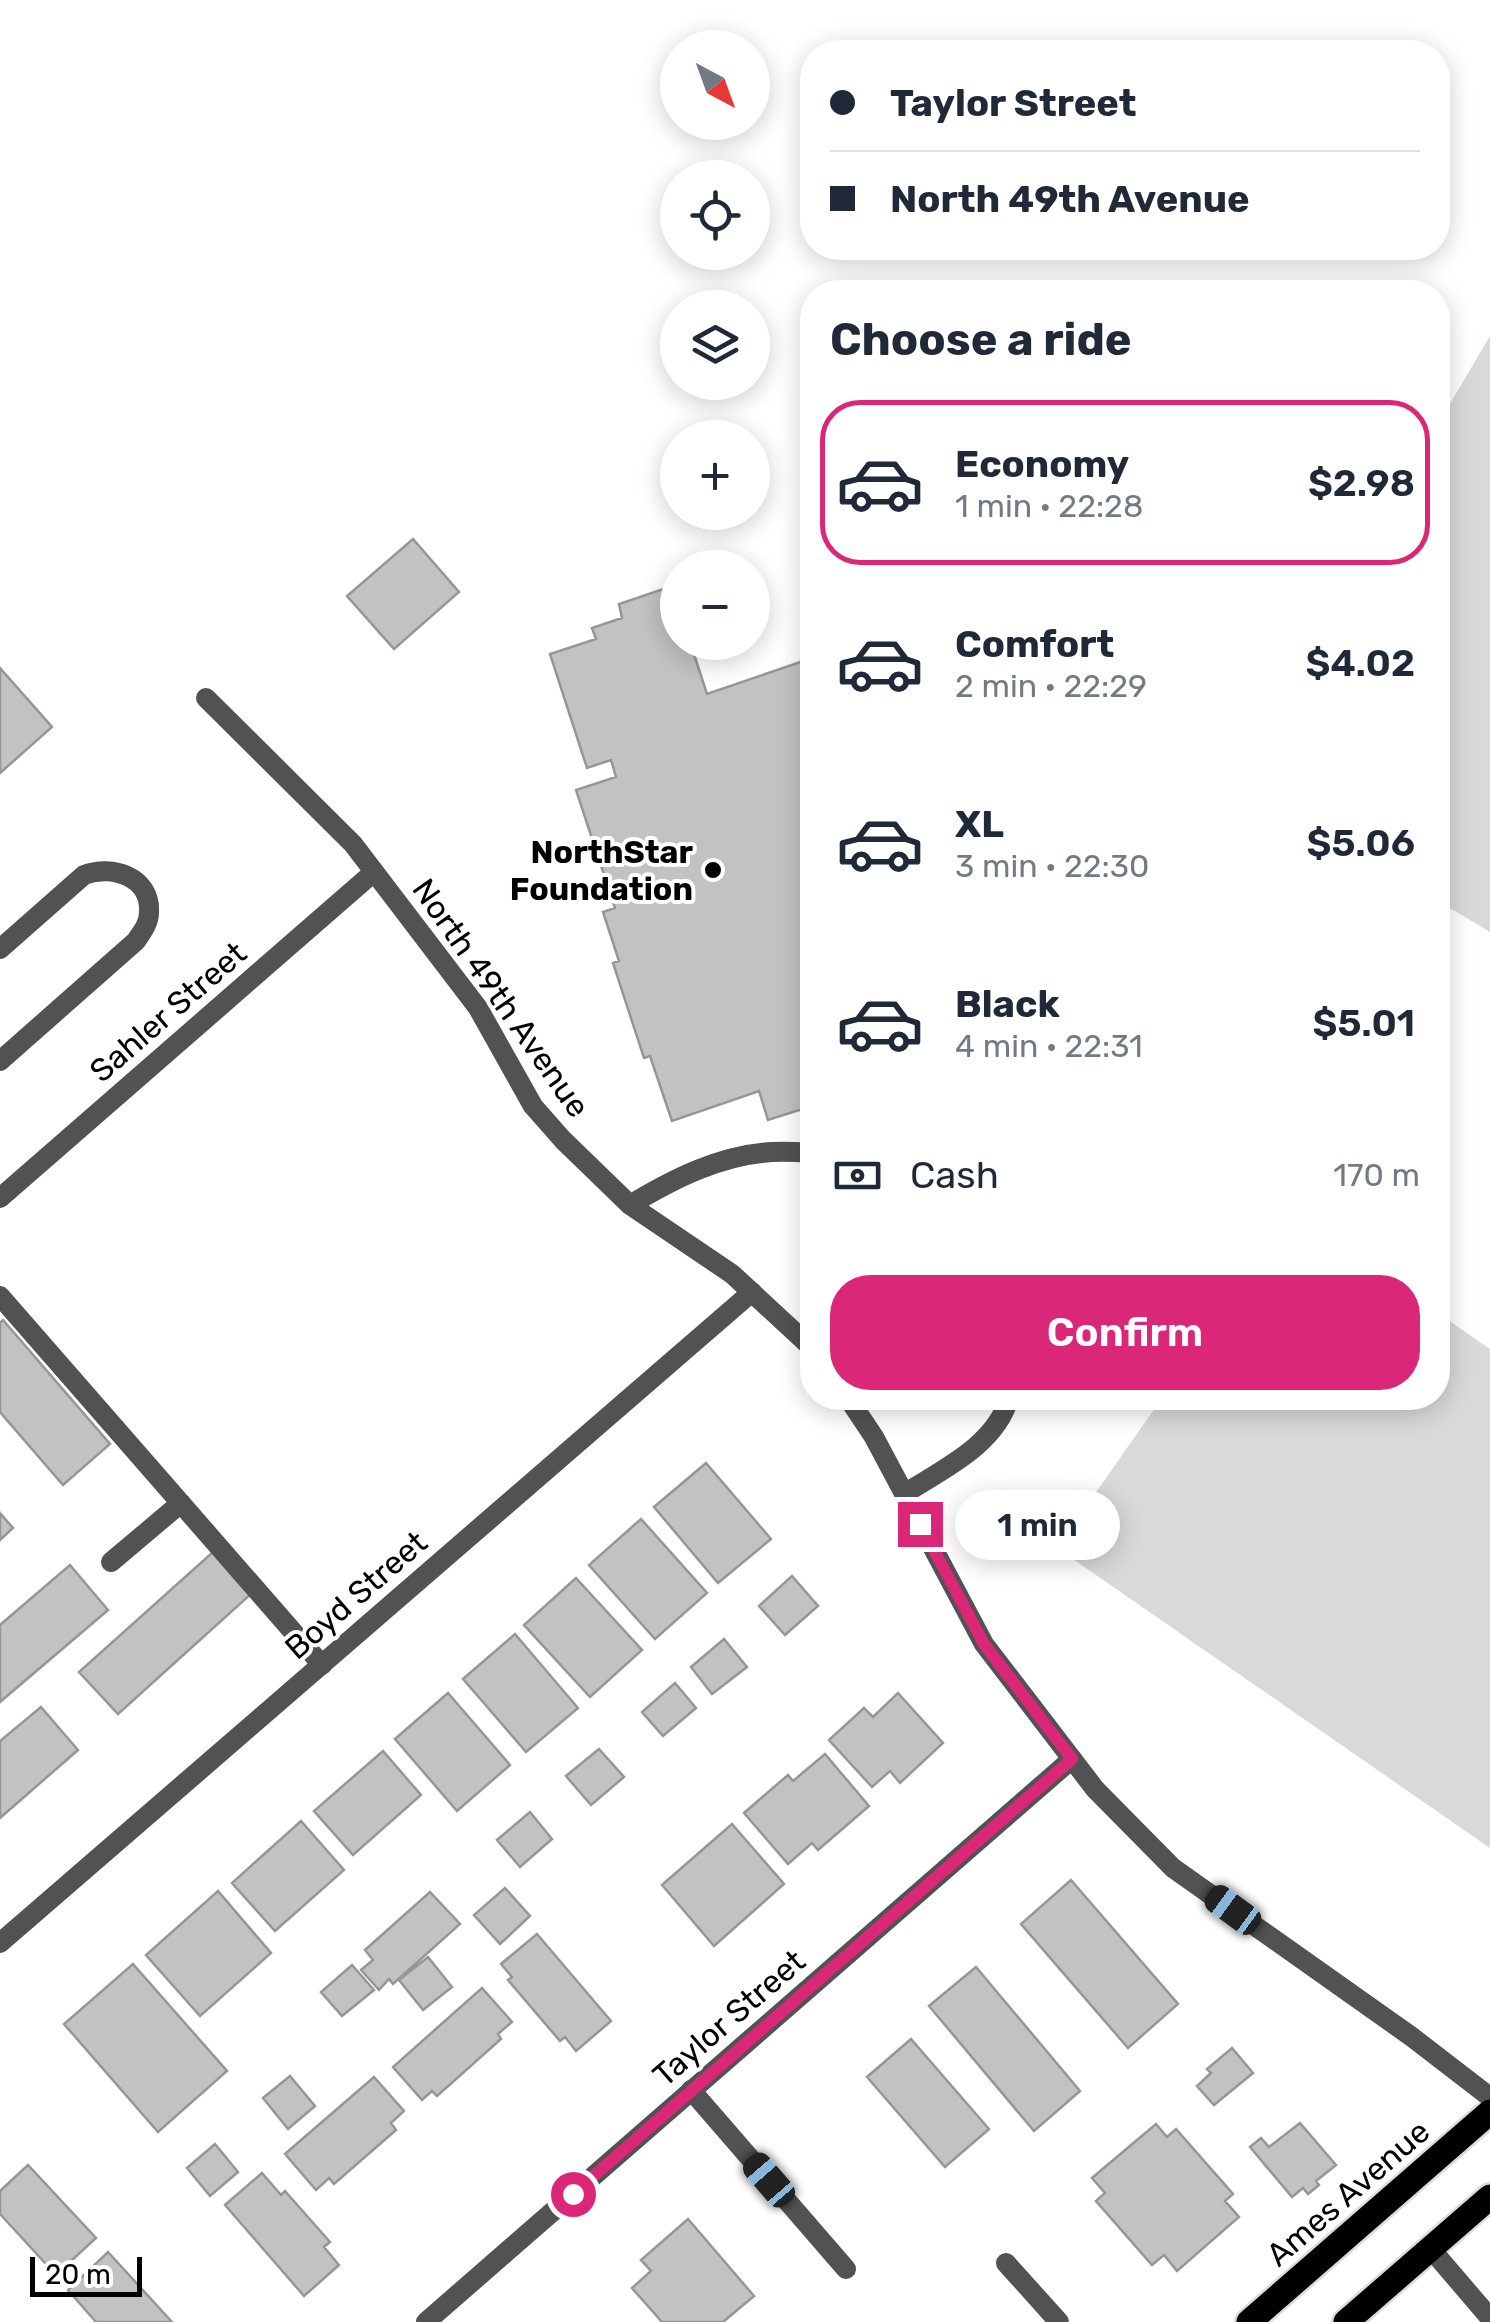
<!DOCTYPE html>
<html lang="en">
<head>
<meta charset="utf-8">
<style>
	:root { --surface:#fff; --page:#f2f2f3; --text:#1f2937; --muted:#747a83; --line:#e0e1e3; --accent:#db2777 }
	body { margin:0; font-family:Rubik,sans-serif; background:var(--page); color:var(--text); height:100vh; display:flex; flex-direction:column; font-size:38px; white-space:nowrap }
	* { box-sizing:border-box; margin:0 }
	p { font-size:32px; color:var(--muted) }
	.icon { flex:none; width:55px; height:55px; fill:none; stroke:currentColor; stroke-width:2; stroke-linecap:round; stroke-linejoin:round }
	.map { position:relative; flex:1; overflow:hidden }
	.details { position:absolute; left:800px; top:280px; width:650px; height:1130px; display:flex; flex-direction:column; background:var(--surface); border-radius:40px; box-shadow:0 5px 25px #0003 }
	.details>* { flex:none }
	.hud { position:absolute; left:800px; top:40px; width:650px; height:220px; border-radius:40px; box-shadow:0 5px 25px #0003; display:grid; align-content:center; height:220px; padding:0 30px; background:var(--surface) }
	.needle { width:65px; rotate:139deg }
	.buttons { position:absolute; left:660px; top:30px; display:grid; gap:20px }
	.buttons a { display:grid; place-items:center; width:110px; height:110px; border-radius:50%; background:var(--surface); box-shadow:0 5px 25px #0003; font-size:50px }
	.scale { position:absolute; left:30px; bottom:25px; width:112px; box-sizing:border-box; padding-left:10px; border:5px solid #000; border-top:0; font-size:28px; line-height:35px; white-space:nowrap; color:#000; -webkit-text-stroke:8px #fff; paint-order:stroke }
	.end { position:absolute; width:45px; height:45px; margin:-22px; border:12px solid #db2777; background:#fff; box-shadow:0 0 0 5px #fff }
	.from { border-radius:50% }
	.bubble { position:absolute; height:70px; border-radius:35px; background:var(--surface); box-shadow:0 5px 25px #0003; font-size:32px; font-weight:600; line-height:70px; text-align:center }
	.car { position:absolute; width:30px; height:60px; margin:-30px -15px; border-radius:12px; box-shadow:0 0 8px 2px #0007; background:linear-gradient(#222 24%,#8ab4d8 0 40%,#222 0 76%,#8ab4d8 0 86%,#222 0) }
	.hud b { display:flex; align-items:center; gap:35px; height:95px; font-size:38px }
	.hud b+b { border-top:2px solid var(--line) }
	.hud i { width:25px; height:25px; background:var(--text) }
	ul { padding:0; list-style:none }
	li { display:flex; align-items:center; gap:30px; height:165px; margin:0 20px 15px; padding:0 10px; border:5px solid transparent; border-radius:40px }
	li div { flex:1 }
	li b { display:block; font-size:38px }
	li em { font-style:normal; font-weight:600 }
	li.selected { border-color:var(--accent) }
	li>.icon { width:90px; height:90px; stroke-width:1.5 }
	h2 { padding:0 30px; font-size:45px; line-height:120px }
	.pay { display:flex; align-items:center; gap:25px; height:110px; padding:0 30px; font-size:38px }
	.pay p { margin-inline-start:auto }
	.primary-button { display:flex; gap:20px; margin-top:auto; padding:20px 30px }
	.primary-button a { flex:1; height:115px; border-radius:40px; background:var(--accent); color:#fff; font-size:40px; font-weight:600; line-height:115px; text-align:center }
	.map>svg:first-child { display:block }
	.green { fill:#d9d9d9 }
	.building { fill:#c2c2c2; stroke:#969696; stroke-width:2.5 }
	.lines { fill:none; stroke-linecap:round; stroke-linejoin:round }
	.primary-casing { stroke:#dbdbdb; stroke-width:30 }
	.lane { stroke:#525252; stroke-width:20 }
	.street { stroke:#525252; stroke-width:20 }
	.primary { stroke:#000; stroke-width:25 }
	.route { stroke:#db2777; stroke-width:12 }
	.poi-dot { fill:#000; stroke:#fff; stroke-width:4 }
	.labels { text-anchor:middle; dominant-baseline:central; stroke-width:8; stroke-linejoin:round; paint-order:stroke }
	.poi-label { font-size:32px; font-weight:bold; fill:#000; stroke:#fff; text-anchor:end }
	.street-label { font-size:32px; fill:#000; stroke:#fff }
</style>
</head>
<body>
<div class="map">
<svg width="1490" height="2322" viewBox="0 0 1490 2322">
	<rect width="100%" height="100%" fill="#fff"/>
	<path class="green" d="M 1490,336 L 1490,932 L 1438,901 L 1438,424 Z
		M 1438,1313 L 1490,1349 L 1490,1848 L 1057,1548 L 1162,1398 L 1438,1398 Z"/>
	<path class="building" d="M 413,539 L 459,592 L 394,649 L 347,596 Z
		M 672,586 L 678,604 L 678,642 L 690,642 L 707,694 L 812,658 L 812,1106 L 768,1120 L 759,1091 L 672,1121 L 650,1056 L 644,1058 L 613,963 L 619,961 L 603,912 L 615,908 L 576,790 L 616,777 L 611,760 L 587,768 L 550,654 L 596,639 L 592,628 L 622,618 L 619,604 Z
		M 0,668 L 52,727 L 0,773 Z
		M 3,1320 L 110,1444 L 63,1485 L 0,1412 L 0,1323 Z
		M 706,1463 L 771,1539 L 718,1583 L 654,1507 Z
		M 0,1513 L 13,1528 L 0,1540 Z
		M 641,1519 L 707,1593 L 655,1639 L 589,1565 Z
		M 213,1552 L 251,1594 L 118,1714 L 79,1672 Z
		M 70,1565 L 108,1610 L 0,1702 L 0,1625 Z
		M 792,1576 L 818,1606 L 785,1635 L 759,1606 Z
		M 576,1578 L 642,1650 L 590,1697 L 524,1625 Z
		M 515,1634 L 578,1708 L 526,1752 L 463,1679 Z
		M 724,1639 L 747,1667 L 712,1694 L 691,1667 Z
		M 675,1683 L 696,1708 L 663,1736 L 642,1712 Z
		M 448,1693 L 510,1765 L 457,1811 L 395,1739 Z
		M 898,1693 L 943,1743 L 900,1783 L 890,1771 L 872,1787 L 829,1740 L 864,1708 L 873,1717 Z
		M 41,1707 L 78,1750 L 0,1818 L 0,1741 Z
		M 599,1749 L 624,1777 L 591,1805 L 566,1776 Z
		M 383,1751 L 421,1795 L 353,1855 L 314,1811 Z
		M 825,1754 L 869,1806 L 818,1850 L 812,1843 L 788,1864 L 744,1813 L 788,1775 L 793,1781 Z
		M 530,1812 L 552,1839 L 520,1867 L 497,1840 Z
		M 301,1821 L 344,1870 L 275,1931 L 232,1883 Z
		M 732,1824 L 784,1884 L 714,1946 L 662,1885 Z
		M 1071,1880 L 1178,2004 L 1128,2048 L 1021,1924 Z
		M 505,1888 L 530,1916 L 500,1944 L 474,1915 Z
		M 218,1891 L 271,1953 L 200,2016 L 146,1955 Z
		M 430,1892 L 460,1924 L 393,1984 L 389,1979 L 379,1990 L 361,1970 L 373,1960 L 365,1950 Z
		M 537,1934 L 611,2021 L 576,2051 L 565,2037 L 560,2041 L 508,1980 L 512,1977 L 501,1964 Z
		M 428,1957 L 452,1987 L 423,2010 L 399,1980 Z
		M 133,1964 L 227,2071 L 158,2132 L 64,2024 Z
		M 352,1965 L 374,1990 L 342,2016 L 321,1992 Z
		M 976,1967 L 1080,2091 L 1034,2131 L 929,2006 Z
		M 482,1988 L 512,2022 L 498,2034 L 501,2039 L 437,2096 L 432,2091 L 422,2100 L 393,2067 Z
		M 911,2039 L 989,2129 L 945,2167 L 867,2077 Z
		M 1232,2048 L 1253,2073 L 1214,2105 L 1197,2086 L 1211,2073 L 1207,2069 Z
		M 290,2076 L 315,2106 L 288,2129 L 263,2098 Z
		M 374,2077 L 404,2111 L 391,2123 L 396,2130 L 334,2184 L 329,2178 L 316,2190 L 285,2154 Z
		M 1300,2123 L 1336,2165 L 1316,2181 L 1319,2185 L 1308,2194 L 1303,2188 L 1292,2197 L 1250,2147 L 1261,2138 L 1269,2147 Z
		M 1156,2124 L 1167,2137 L 1176,2129 L 1233,2194 L 1225,2201 L 1239,2217 L 1177,2271 L 1164,2255 L 1152,2265 L 1096,2201 L 1105,2193 L 1092,2178 Z
		M 215,2144 L 238,2172 L 210,2196 L 187,2168 Z
		M 28,2165 L 96,2238 L 56,2275 L 0,2214 L 0,2191 Z
		M 262,2173 L 281,2195 L 285,2191 L 330,2242 L 324,2247 L 339,2265 L 304,2296 L 225,2205 Z
		M 688,2219 L 754,2296 L 723,2322 L 662,2322 L 632,2288 L 651,2271 L 641,2260 Z
		M 108,2252 L 172,2322 L 96,2322 L 68,2290 Z"/>
	<g class="lines">
		<g class="primary-casing">
			<path id="primary" d="M 1249,2322 L 1490,2112
				M 1346,2322 L 1490,2197"/>
		</g>
		<path class="lane" d="M 206,698 L 353,844 L 478,1008 L 533,1106 L 563,1140 L 630,1205 L 732,1274 L 812,1348
			M 0,949 L 84,875 C 112,864 151,877 149,912 C 149,924 142,932 136,941 L 0,1061
			M 630,1205 C 673,1179 720,1155 772,1152 C 785,1151 799,1152 812,1153
			M 0,1296 L 322,1665
			M 848,1398 L 874,1437 L 984,1644 L 1095,1789 L 1173,1868 L 1412,2037 L 1490,2097
			M 904,1494 C 943,1469 996,1445 1009,1398
			M 111,1562 L 181,1503
			M 691,2090 L 846,2269
			M 1431,2249 L 1490,2318
			M 1006,2263 L 1059,2322"/>
		<path class="street" d="M 0,1198 L 374,872
			M 0,1943 L 752,1292
			M 426,2322 L 1072,1759"/>
		<use href="#primary" class="primary"/>
	</g>
	<g class="lines">
		<path class="route" d="M 573,2194 L 1072,1759 L 984,1644 L 920,1524"/>
	</g>
	<circle class="poi-dot" cx="713" cy="870" r="10"/>
	<g class="labels">
		<g class="poi-label">
			<text x="693" y="852">NorthStar<tspan x="693" dy="37">Foundation</tspan></text>
		</g>
		<g class="street-label">
			<text transform="translate(501 998) rotate(55)">North 49th Avenue</text>
			<text transform="translate(168 1012) rotate(-41)">Sahler Street</text>
			<text transform="translate(356 1595) rotate(-41)">Boyd Street</text>
			<text transform="translate(729 2018) rotate(-41)">Taylor Street</text>
			<text transform="translate(1348 2193) rotate(-41)">Ames Avenue</text>
		</g>
	</g>
</svg>
<div class="buttons">
<a><svg class="needle" viewBox="-14 -14 28 28"><path d="M0-13l5 13h-10z" fill="#e53935"/><path d="M0 13l5-13h-10z" fill="#747a83"/></svg></a>
<a><svg class="icon" aria-label="locate" viewBox="0 0 24 24"><circle cx="12" cy="12" r="6"/><path d="M12 2v4M12 18v4M2 12h4M18 12h4"/></svg></a>
<a><svg class="icon" aria-label="layers" viewBox="0 0 24 24"><path d="M12 4l9 5-9 5-9-5zM3 14l9 5 9-5"/></svg></a>
<a>+</a>
<a>−</a>
</div>
<div class="scale">20 m</div>
<i class="end from" style="left:573px;top:2194px"></i>
<i class="end" style="left:920px;top:1524px"></i>
<div class="bubble" style="left:955px;top:1490px;width:165px">1 min</div>
<i class="car" style="left:1233px;top:1910px;rotate:306deg"></i>
<i class="car" style="left:769px;top:2180px;rotate:319deg"></i>
<div class="hud">
<b><i class="from"></i>Taylor Street</b>
<b><i></i>North 49th Avenue</b>
</div>
<section class="details">
<h2>Choose a ride</h2>
<ul>
<li class="selected"><svg class="icon" aria-label="car" viewBox="0 0 24 24"><path d="M5 17H2v-5l4-1 3-4h7l3 4 3 1v5h-3M9 17h6M6 11h13"/><circle cx="7" cy="17" r="2"/><circle cx="17" cy="17" r="2"/></svg><div><b>Economy</b><p>1 min · 22:28</p></div><em>$2.98</em></li>
<li><svg class="icon" aria-label="car" viewBox="0 0 24 24"><path d="M5 17H2v-5l4-1 3-4h7l3 4 3 1v5h-3M9 17h6M6 11h13"/><circle cx="7" cy="17" r="2"/><circle cx="17" cy="17" r="2"/></svg><div><b>Comfort</b><p>2 min · 22:29</p></div><em>$4.02</em></li>
<li><svg class="icon" aria-label="car" viewBox="0 0 24 24"><path d="M5 17H2v-5l4-1 3-4h7l3 4 3 1v5h-3M9 17h6M6 11h13"/><circle cx="7" cy="17" r="2"/><circle cx="17" cy="17" r="2"/></svg><div><b>XL</b><p>3 min · 22:30</p></div><em>$5.06</em></li>
<li><svg class="icon" aria-label="car" viewBox="0 0 24 24"><path d="M5 17H2v-5l4-1 3-4h7l3 4 3 1v5h-3M9 17h6M6 11h13"/><circle cx="7" cy="17" r="2"/><circle cx="17" cy="17" r="2"/></svg><div><b>Black</b><p>4 min · 22:31</p></div><em>$5.01</em></li>
</ul>
<div class="pay"><svg class="icon" aria-label="cash" viewBox="0 0 24 24"><path d="M3 7h18v10H3z"/><circle cx="12" cy="12" r="2"/></svg>Cash<p>170 m</p></div>
<div class="primary-button"><a>Confirm</a></div>
</section>
</div>
</body>
</html>
